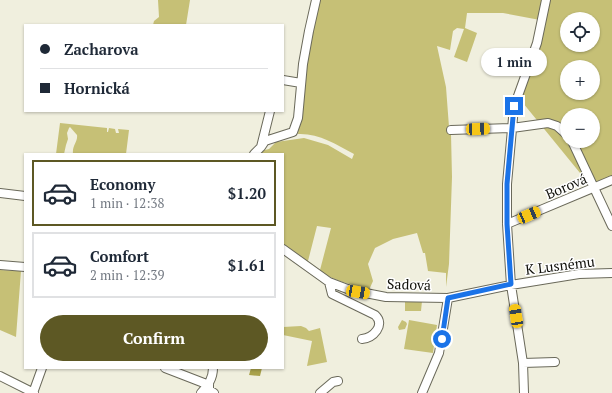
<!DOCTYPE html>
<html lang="en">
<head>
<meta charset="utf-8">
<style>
	:root { --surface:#fff; --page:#f2f2f3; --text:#1f2937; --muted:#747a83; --line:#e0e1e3; --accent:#5d5824 }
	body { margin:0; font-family:"PT Serif",serif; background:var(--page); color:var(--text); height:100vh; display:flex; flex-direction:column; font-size:15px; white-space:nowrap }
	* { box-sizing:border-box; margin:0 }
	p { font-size:13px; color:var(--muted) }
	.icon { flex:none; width:22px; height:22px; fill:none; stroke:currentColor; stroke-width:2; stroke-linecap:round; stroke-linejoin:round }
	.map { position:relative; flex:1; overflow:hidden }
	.drawer { position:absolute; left:24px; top:153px; width:260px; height:216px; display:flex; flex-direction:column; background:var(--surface); border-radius:0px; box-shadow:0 1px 3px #0004 }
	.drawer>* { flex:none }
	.top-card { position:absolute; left:24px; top:24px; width:260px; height:88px; border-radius:0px; box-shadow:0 1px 3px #0004; display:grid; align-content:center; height:88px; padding:0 16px; background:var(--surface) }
	.controls { position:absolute; left:560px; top:12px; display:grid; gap:8px }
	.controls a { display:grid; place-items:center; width:40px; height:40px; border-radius:50%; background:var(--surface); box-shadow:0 1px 3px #0004; font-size:20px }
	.end { position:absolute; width:18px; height:18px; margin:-9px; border:5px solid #1a73e8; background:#fff; box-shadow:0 0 0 2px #fff }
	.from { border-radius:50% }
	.bubble { position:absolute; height:28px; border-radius:14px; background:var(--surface); box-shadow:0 1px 3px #0004; font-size:13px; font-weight:600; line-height:28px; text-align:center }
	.car { position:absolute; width:12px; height:24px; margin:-12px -6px; border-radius:5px; box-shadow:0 0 3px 1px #0007; background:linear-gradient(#f5c518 24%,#345 0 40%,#f5c518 0 76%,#345 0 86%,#f5c518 0) }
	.top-card b { display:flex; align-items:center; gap:14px; height:38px; font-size:15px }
	.top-card b+b { border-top:1px solid var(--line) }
	.top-card i { width:10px; height:10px; background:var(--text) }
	ul { padding:7px 0 0; list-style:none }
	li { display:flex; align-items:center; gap:12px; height:66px; margin:0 8px 6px; padding:0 8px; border:2px solid var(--line); border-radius:0px }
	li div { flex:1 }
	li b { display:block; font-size:15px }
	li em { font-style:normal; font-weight:600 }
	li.current { border-color:var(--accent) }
	li>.icon { width:36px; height:36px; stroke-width:1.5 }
	.primary-button { display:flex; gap:8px; margin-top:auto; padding:8px 16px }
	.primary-button a { flex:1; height:46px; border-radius:24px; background:var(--accent); color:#fff; font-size:16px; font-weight:600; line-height:46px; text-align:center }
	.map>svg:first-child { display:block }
	.green { fill:#c6c076; fill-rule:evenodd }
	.water { fill:#a9a24c }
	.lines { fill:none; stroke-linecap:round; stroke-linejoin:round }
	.minor-casing { stroke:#6a695a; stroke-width:10 }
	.minor { stroke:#fff; stroke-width:8 }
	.route { stroke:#1a73e8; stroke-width:5 }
	.labels { text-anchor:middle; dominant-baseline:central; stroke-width:3; stroke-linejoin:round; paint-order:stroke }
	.street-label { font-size:14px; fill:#11110b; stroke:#fff }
</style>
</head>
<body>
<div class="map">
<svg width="612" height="393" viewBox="0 0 612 393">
	<rect width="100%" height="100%" fill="#f0efde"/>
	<path class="green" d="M 158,0 L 190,0 L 186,25 L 153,25 L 154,21 L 159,17 Z
		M 317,0 L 542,0 L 540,20 L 503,13 L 467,13 L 465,28 L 477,33 L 467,62 L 454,57 L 464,29 L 457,28 L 453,31 L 450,50 L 437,46 L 446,87 L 449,127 L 451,134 L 452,177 L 449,264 L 446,287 L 446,273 L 428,271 L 425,253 L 423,253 L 417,233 L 393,239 L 375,248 L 368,264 L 373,281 L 369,290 C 352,284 333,281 318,270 C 305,261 298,252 283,245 L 283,154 L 259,154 L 261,151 L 269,149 L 276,142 L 304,138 L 328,145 L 352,159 L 354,154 C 336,144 318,133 298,134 L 303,77 ZM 317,226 L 331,228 L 320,270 L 308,261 Z
		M 549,0 L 612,0 L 612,177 L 589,184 L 514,92 L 545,27 ZM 567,19 L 593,19 L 593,45 L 567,45 ZM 567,67 L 593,67 L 593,93 L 567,93 ZM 567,115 L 593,115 L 593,141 L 567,141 Z
		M 60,123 L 107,128 L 107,132 L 108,132 L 109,128 L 115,129 L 116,133 L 119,133 L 118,129 L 129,130 L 126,154 L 73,154 C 72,145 78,142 77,135 L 70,127 L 69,128 L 67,133 L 68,139 L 66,145 L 64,154 L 56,154 Z
		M 0,270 L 21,271 L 16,337 L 0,330 Z
		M 405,301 L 422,301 L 421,311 L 405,311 Z
		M 402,320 L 406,322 L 407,324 L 405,329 L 399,330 L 398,327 Z
		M 409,320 L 437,325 L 433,353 L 404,349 Z
		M 301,326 L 306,328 L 309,331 L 320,328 L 327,362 L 307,366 L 312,341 L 283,335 L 283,327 Z"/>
	<path class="water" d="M 251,368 L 262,368 L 260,376 L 249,375 Z"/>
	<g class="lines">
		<g class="minor-casing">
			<path id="minor" d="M 283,80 L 301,83
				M 451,130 L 512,128 L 548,123 L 557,126 L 567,135
				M 572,141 L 612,226
				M 261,147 L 265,141 L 293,132 L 298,118 L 303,64 L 309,31 L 316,0
				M 254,154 L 261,147 L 270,111
				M 0,193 L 25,196
				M 507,224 L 612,180
				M 283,249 L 329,282 L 350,290 L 386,297 L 448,298 L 511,285 L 579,274 L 612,273
				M 0,265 L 25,267
				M 329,282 L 332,294 L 375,315 C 386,325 373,338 362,339
				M 523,363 L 555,362
				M 165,368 L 209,385
				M 0,376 L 34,393
				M 209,385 L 209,390 L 214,393
				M 33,393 L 42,368
				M 201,393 C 208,385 213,379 213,368
				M 320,393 L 333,382 L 338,381
				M 422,393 L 439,353 L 448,298
				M 524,393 L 523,363 L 511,285 L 507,224 L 507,184 L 514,107 L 537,43 L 546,0"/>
		</g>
		<use href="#minor" class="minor"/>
	</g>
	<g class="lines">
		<path class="route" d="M 442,339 L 448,298 L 511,284 L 507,224 L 507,184 L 514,106"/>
	</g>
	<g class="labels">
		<g class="street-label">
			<text transform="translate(566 186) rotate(-23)">Borová</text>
			<text transform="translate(560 265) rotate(-7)">K Lusnému</text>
			<text transform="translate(409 284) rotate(2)">Sadová</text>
		</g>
	</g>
</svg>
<div class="controls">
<a><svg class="icon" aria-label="locate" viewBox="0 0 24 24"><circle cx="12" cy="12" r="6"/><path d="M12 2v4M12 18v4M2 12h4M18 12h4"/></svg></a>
<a>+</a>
<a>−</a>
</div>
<i class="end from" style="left:442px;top:339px"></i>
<i class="end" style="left:514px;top:106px"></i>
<div class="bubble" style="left:481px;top:48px;width:66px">1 min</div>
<i class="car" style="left:478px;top:129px;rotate:88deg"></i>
<i class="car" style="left:529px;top:215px;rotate:67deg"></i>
<i class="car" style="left:358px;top:292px;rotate:100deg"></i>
<i class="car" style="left:516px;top:316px;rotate:351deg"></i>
<div class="top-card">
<b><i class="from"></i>Zacharova</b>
<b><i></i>Hornická</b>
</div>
<section class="drawer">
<ul>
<li class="current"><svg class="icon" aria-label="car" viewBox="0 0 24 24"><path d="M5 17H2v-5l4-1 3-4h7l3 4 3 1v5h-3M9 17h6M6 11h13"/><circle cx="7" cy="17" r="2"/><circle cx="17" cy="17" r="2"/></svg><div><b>Economy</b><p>1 min · 12:38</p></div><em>$1.20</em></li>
<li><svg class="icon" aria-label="car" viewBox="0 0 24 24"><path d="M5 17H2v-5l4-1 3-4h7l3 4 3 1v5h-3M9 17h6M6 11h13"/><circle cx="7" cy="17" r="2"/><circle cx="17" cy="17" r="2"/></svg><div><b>Comfort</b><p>2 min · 12:39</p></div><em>$1.61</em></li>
</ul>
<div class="primary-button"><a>Confirm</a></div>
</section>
</div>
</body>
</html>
